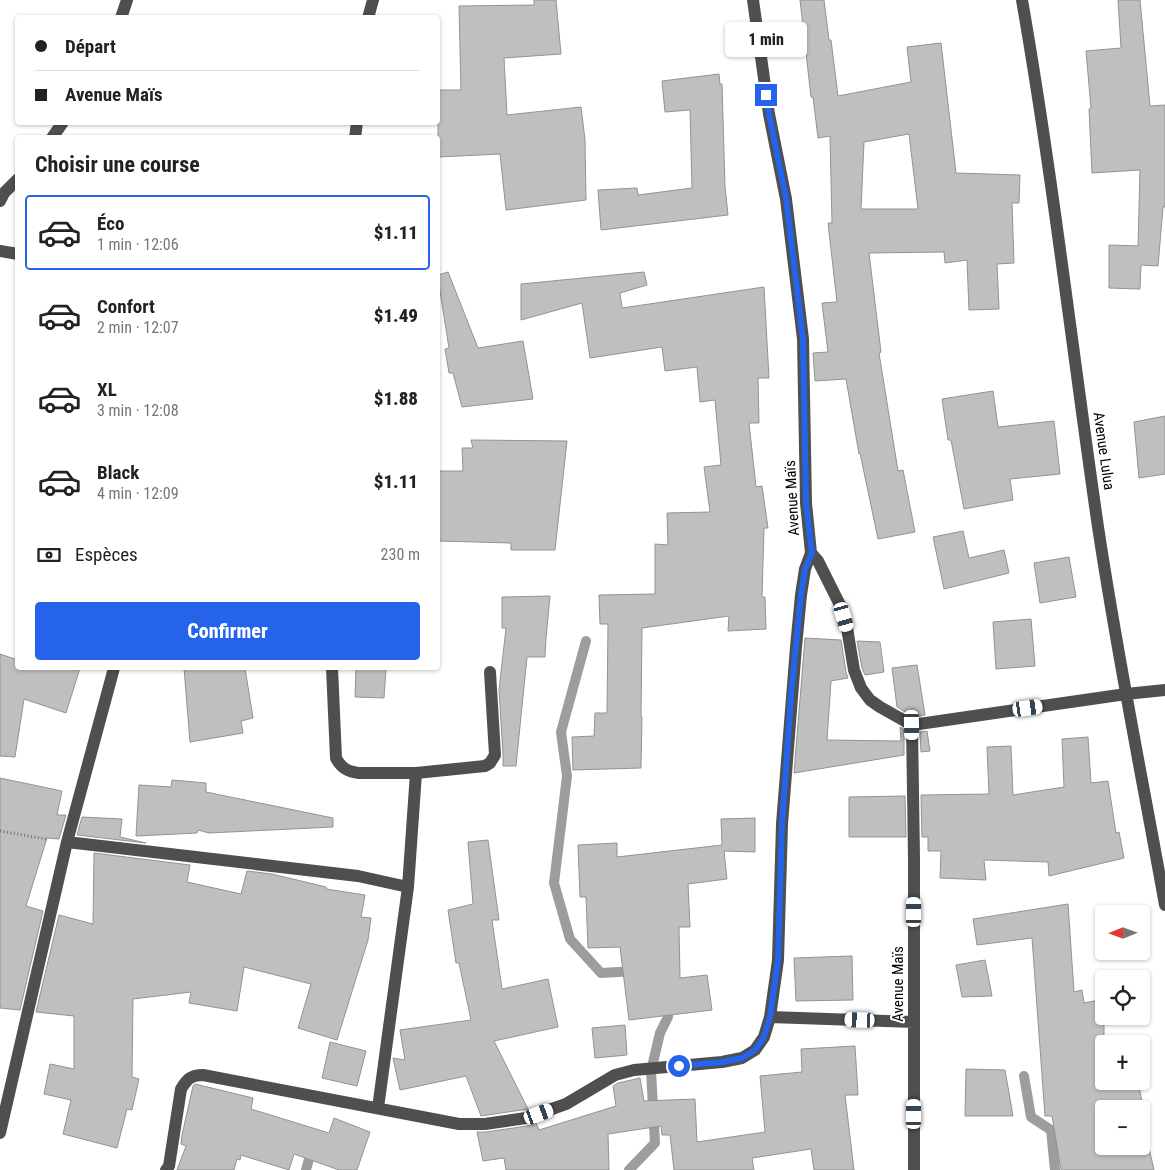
<!DOCTYPE html>
<html lang="fr">
<head>
<meta charset="utf-8">
<style>
	:root { --surface:#fff; --page:#f6f6f6; --text:#222; --muted:#767676; --line:#e0e0e0; --accent:#2563eb }
	body { margin:0; font-family:"Roboto Condensed",sans-serif; background:var(--page); color:var(--text); height:100vh; display:flex; flex-direction:column; font-size:19px; white-space:nowrap }
	* { box-sizing:border-box; margin:0 }
	p { font-size:16px; color:var(--muted) }
	.icon { flex:none; width:28px; height:28px; fill:none; stroke:currentColor; stroke-width:2; stroke-linecap:round; stroke-linejoin:round }
	.map { position:relative; flex:1; overflow:hidden }
	.details { position:absolute; left:15px; top:135px; width:425px; height:535px; display:flex; flex-direction:column; background:var(--surface); border-radius:5px; box-shadow:0 1px 4px #0004 }
	.details>* { flex:none }
	.hud { position:absolute; left:15px; top:15px; width:425px; height:110px; border-radius:5px; box-shadow:0 1px 4px #0004; display:grid; align-content:center; height:110px; padding:0 20px; background:var(--surface) }
	.needle { width:32px; rotate:269deg }
	.tools { position:absolute; left:1095px; top:905px; display:grid; gap:10px }
	.tools a { display:grid; place-items:center; width:55px; height:55px; border-radius:5px; background:var(--surface); box-shadow:0 1px 4px #0004; font-size:25px }
	.end { position:absolute; width:22px; height:22px; margin:-11px; border:6px solid #2563eb; background:#fff; box-shadow:0 0 0 2px #fff }
	.from { border-radius:50% }
	.bubble { position:absolute; height:35px; border-radius:5px; background:var(--surface); box-shadow:0 1px 4px #0004; font-size:16px; font-weight:800; line-height:35px; text-align:center }
	.car { position:absolute; width:15px; height:30px; margin:-15px -8px; border-radius:6px; box-shadow:0 0 4px 1px #0007; background:linear-gradient(#fff 24%,#345 0 40%,#fff 0 76%,#345 0 86%,#fff 0) }
	.hud b { display:flex; align-items:center; gap:18px; height:48px; font-size:19px }
	.hud b+b { border-top:1px solid var(--line) }
	.hud i { width:12px; height:12px; background:var(--text) }
	ul { padding:0; list-style:none }
	li { display:flex; align-items:center; gap:15px; height:75px; margin:0 10px 8px; padding:0 10px; border:2px solid transparent; border-radius:5px }
	li div { flex:1 }
	li b { display:block; font-size:19px }
	li em { font-style:normal; font-weight:800 }
	li.active { border-color:var(--accent) }
	li>.icon { width:45px; height:45px; stroke-width:1.5 }
	h2 { padding:0 20px; font-size:22px; line-height:60px }
	.pay { display:flex; align-items:center; gap:12px; height:55px; padding:0 20px; font-size:19px }
	.pay p { margin-inline-start:auto }
	.primary-button { display:flex; gap:10px; margin-top:auto; padding:10px 20px }
	.primary-button a { flex:1; height:58px; border-radius:5px; background:var(--accent); color:#fff; font-size:20px; font-weight:800; line-height:58px; text-align:center }
	.map>svg:first-child { display:block }
	.lines { fill:none; stroke-linecap:round; stroke-linejoin:round }
	.stream { stroke:#9d9d9d; stroke-width:10 }
	.building { fill:#bfbfbf; stroke:#939393; fill-rule:evenodd }
	.path { stroke:#717171; stroke-width:3; stroke-dasharray:1 2.5; stroke-linecap:butt }
	.minor { stroke:#4f4f4f; stroke-width:12 }
	.route { stroke:#2563eb; stroke-width:6 }
	.labels { text-anchor:middle; dominant-baseline:central; stroke-width:4; stroke-linejoin:round; paint-order:stroke }
	.street-label { font-size:15px; fill:#000; stroke:#fff }
</style>
</head>
<body>
<div class="map">
<svg width="1165" height="1170" viewBox="0 0 1165 1170">
	<rect width="100%" height="100%" fill="#fff"/>
	<g class="lines">
		<path class="stream" d="M 586,641 L 561,732 L 567,776 L 554,883 L 570,939 L 601,973 L 635,971
			M 1024,1076 L 1031,1117 L 1051,1130 L 1055,1170
			M 306,1170 L 312,1148
			M 629,1170 L 655,1143 L 651,1071 L 660,1033 L 668,1017 L 667,1002"/>
	</g>
	<path class="building" d="M 534,0 L 556,0 L 561,54 L 504,58 L 507,115 L 581,107 L 585,140 L 586,200 L 506,210 L 500,154 L 438,157 L 438,90 L 461,90 L 459,6 L 534,5 Z
		M 800,0 L 824,0 L 829,40 L 831,40 L 838,96 L 911,82 L 907,47 L 941,43 L 956,173 L 1020,175 L 1019,203 L 1012,203 L 1014,263 L 997,264 L 999,309 L 969,310 L 967,260 L 945,263 L 944,252 L 869,253 L 881,352 L 879,353 L 898,471 L 903,470 L 915,532 L 878,539 L 860,453 L 859,454 L 846,379 L 815,381 L 813,353 L 828,352 L 822,303 L 837,302 L 828,223 L 832,223 L 830,136 L 818,138 L 813,97 L 811,97 ZM 909,134 L 918,209 L 861,209 L 864,142 Z
		M 1118,0 L 1140,0 L 1150,106 L 1165,105 L 1165,207 L 1163,207 L 1158,266 L 1141,265 L 1140,289 L 1109,288 L 1109,245 L 1138,246 L 1140,170 L 1092,173 L 1089,109 L 1091,108 L 1086,51 L 1121,48 Z
		M 719,74 L 720,84 L 722,84 L 725,187 L 728,215 L 601,230 L 598,190 L 637,188 L 638,195 L 692,188 L 690,110 L 665,112 L 662,81 Z
		M 448,272 L 478,348 L 523,341 L 533,399 L 462,407 L 453,373 L 449,373 L 445,349 L 449,348 L 438,279 L 438,275 Z
		M 644,272 L 647,285 L 620,293 L 622,308 L 764,287 L 769,378 L 758,378 L 759,423 L 749,423 L 756,487 L 762,486 L 768,528 L 764,528 L 762,597 L 765,597 L 766,629 L 728,631 L 729,616 L 642,628 L 641,717 L 642,717 L 641,768 L 573,770 L 572,737 L 594,736 L 595,713 L 607,713 L 608,624 L 600,624 L 599,595 L 655,594 L 655,544 L 668,545 L 667,513 L 710,512 L 704,467 L 721,465 L 715,400 L 700,402 L 697,367 L 665,371 L 662,347 L 590,358 L 582,303 L 521,320 L 521,284 Z
		M 993,391 L 998,427 L 1054,421 L 1060,474 L 1010,479 L 1013,500 L 964,509 L 951,440 L 948,440 L 942,399 Z
		M 1165,416 L 1165,474 L 1139,478 L 1134,422 Z
		M 471,440 L 567,441 L 555,550 L 511,550 L 511,543 L 438,541 L 438,471 L 463,471 L 462,448 L 473,448 Z
		M 963,531 L 969,558 L 1004,550 L 1009,573 L 944,589 L 933,537 Z
		M 1069,557 L 1076,597 L 1040,603 L 1034,563 Z
		M 550,596 L 546,638 L 545,657 L 527,657 L 516,766 L 503,766 L 503,755 L 499,690 L 506,628 L 502,628 L 502,597 Z
		M 1031,619 L 1035,666 L 996,669 L 993,622 Z
		M 805,638 L 841,640 L 846,672 L 848,678 L 831,681 L 827,740 L 901,741 L 900,727 L 904,730 L 904,755 L 794,773 Z
		M 857,641 L 880,642 L 884,672 L 865,675 L 862,668 Z
		M 0,654 L 18,660 L 18,668 L 80,668 L 66,713 L 24,699 L 15,757 L 0,756 Z
		M 917,665 L 925,715 L 914,717 L 897,707 L 892,668 Z
		M 184,668 L 245,668 L 253,718 L 241,721 L 243,733 L 190,742 Z
		M 356,668 L 386,668 L 384,698 L 355,697 Z
		M 927,731 L 930,751 L 921,752 L 920,732 Z
		M 1088,737 L 1091,783 L 1108,781 L 1116,833 L 1119,832 L 1124,858 L 1049,876 L 1048,862 L 984,860 L 986,880 L 940,878 L 941,851 L 928,851 L 928,837 L 922,837 L 921,795 L 989,794 L 987,747 L 1011,746 L 1013,795 L 1064,787 L 1062,739 Z
		M 0,778 L 62,791 L 57,815 L 66,815 L 59,839 L 47,838 L 26,906 L 43,911 L 20,1010 L 0,1008 Z
		M 172,780 L 206,783 L 206,792 L 333,818 L 333,827 L 209,833 L 198,830 L 197,833 L 136,836 L 139,785 L 171,787 Z
		M 905,796 L 906,837 L 849,837 L 849,797 Z
		M 82,817 L 122,819 L 120,837 L 146,843 L 77,835 Z
		M 755,818 L 755,852 L 724,851 L 727,879 L 688,884 L 690,927 L 679,927 L 680,978 L 707,975 L 712,1010 L 629,1020 L 620,947 L 588,948 L 586,897 L 580,897 L 578,845 L 617,843 L 617,857 L 722,845 L 721,819 Z
		M 488,840 L 499,920 L 492,920 L 502,989 L 548,979 L 558,1027 L 494,1041 L 528,1109 L 481,1116 L 466,1076 L 400,1090 L 393,1058 L 405,1060 L 400,1030 L 471,1020 L 459,963 L 456,963 L 448,910 L 473,904 L 468,842 Z
		M 94,853 L 190,865 L 187,882 L 241,894 L 247,871 L 272,874 L 326,887 L 326,889 L 365,895 L 361,917 L 371,918 L 368,940 L 337,1040 L 298,1028 L 311,984 L 244,967 L 237,1011 L 189,1003 L 191,992 L 133,999 L 132,1077 L 139,1079 L 132,1110 L 127,1109 L 117,1148 L 63,1134 L 71,1100 L 44,1094 L 50,1064 L 74,1069 L 74,1016 L 36,1012 L 59,915 L 93,924 Z
		M 1068,904 L 1074,992 L 1082,990 L 1084,1003 L 1104,999 L 1104,1081 L 1138,1081 L 1142,1102 L 1139,1103 L 1141,1109 L 1104,1109 L 1104,1146 L 1141,1146 L 1141,1112 L 1154,1170 L 1061,1170 L 1052,1116 L 1045,1116 L 1032,938 L 977,945 L 973,919 Z
		M 852,956 L 853,1000 L 796,1001 L 794,958 Z
		M 985,960 L 992,996 L 962,997 L 956,965 Z
		M 625,1025 L 627,1055 L 595,1058 L 592,1028 Z
		M 330,1042 L 366,1051 L 357,1086 L 322,1078 Z
		M 855,1046 L 858,1095 L 845,1095 L 854,1170 L 814,1170 L 811,1149 L 752,1158 L 754,1170 L 674,1170 L 670,1135 L 662,1135 L 661,1126 L 608,1134 L 609,1170 L 506,1170 L 504,1158 L 483,1161 L 477,1132 L 486,1132 L 527,1126 L 536,1123 L 539,1130 L 616,1106 L 613,1086 L 618,1083 L 640,1078 L 644,1101 L 695,1099 L 697,1142 L 765,1132 L 760,1076 L 802,1072 L 801,1049 Z
		M 966,1069 L 1005,1070 L 1013,1116 L 965,1116 Z
		M 195,1084 L 253,1098 L 251,1109 L 329,1133 L 334,1118 L 370,1132 L 357,1170 L 339,1170 L 294,1154 L 289,1170 L 241,1155 L 240,1160 L 237,1159 L 234,1170 L 177,1170 L 186,1146 L 181,1144 L 182,1135 L 193,1086 Z"/>
	<g class="lines">
		<path class="path" d="M 0,831 L 46,839"/>
		<path class="minor" d="M 753,0 L 769,114 L 786,199 L 803,339 L 806,503 L 811,553 L 818,561 L 840,605 L 847,628 L 854,670 L 861,688 L 870,700 L 880,707 L 912,725
			M 1022,0 C 1052,172 1072,347 1097,520 C 1116,649 1142,777 1165,905
			M 121,18 L 127,0
			M 368,18 L 373,0
			M 52,138 L 63,122
			M 355,138 L 357,122
			M 0,201 L 4,193 L 18,179
			M 0,251 L 18,254
			M 332,668 L 336,758 C 341,768 348,772 359,773 L 416,773 L 485,766 L 490,763 L 495,755 L 490,672
			M 912,725 L 914,858 L 914,1170
			M 912,725 L 1126,694 L 1165,690
			M 67,842 L 358,876 L 408,887
			M 770,1017 L 914,1022
			M 378,1108 L 408,887 L 416,773
			M 0,1133 L 67,842 L 114,668
			M 166,1170 L 169,1166 L 181,1089 C 187,1079 191,1075 203,1075 L 459,1124 L 485,1124 L 526,1118 L 566,1104 L 615,1075 L 634,1070 L 722,1062 L 742,1058 L 755,1050 L 764,1037 L 770,1017 L 778,960 L 782,824 L 796,647 L 801,595 L 805,569 L 811,553"/>
	</g>
	<g class="lines">
		<path class="route" d="M 679,1066 L 722,1062 L 742,1058 L 755,1050 L 764,1037 L 770,1017 L 778,960 L 782,824 L 791,696 L 801,595 L 805,569 L 812,553 L 806,503 L 803,339 L 786,198 L 769,114 L 766,95"/>
	</g>
	<g class="labels">
		<g class="street-label">
			<text transform="translate(1104 451) rotate(82)">Avenue Lulua</text>
			<text transform="translate(792 498) rotate(-93)">Avenue Maïs</text>
			<text transform="translate(898 984) rotate(-90)">Avenue Maïs</text>
		</g>
	</g>
</svg>
<div class="tools">
<a><svg class="needle" viewBox="-14 -14 28 28"><path d="M0-13l5 13h-10z" fill="#e53935"/><path d="M0 13l5-13h-10z" fill="#767676"/></svg></a>
<a><svg class="icon" aria-label="locate" viewBox="0 0 24 24"><circle cx="12" cy="12" r="6"/><path d="M12 2v4M12 18v4M2 12h4M18 12h4"/></svg></a>
<a>+</a>
<a>−</a>
</div>
<i class="end from" style="left:679px;top:1066px"></i>
<i class="end" style="left:766px;top:95px"></i>
<div class="bubble" style="left:725px;top:22px;width:82px">1 min</div>
<i class="car" style="left:844px;top:617px;rotate:164deg"></i>
<i class="car" style="left:1028px;top:708px;rotate:82deg"></i>
<i class="car" style="left:912px;top:725px;rotate:179deg"></i>
<i class="car" style="left:914px;top:912px;rotate:0deg"></i>
<i class="car" style="left:860px;top:1020px;rotate:272deg"></i>
<i class="car" style="left:539px;top:1114px;rotate:70deg"></i>
<i class="car" style="left:914px;top:1114px;rotate:0deg"></i>
<div class="hud">
<b><i class="from"></i>Départ</b>
<b><i></i>Avenue Maïs</b>
</div>
<section class="details">
<h2>Choisir une course</h2>
<ul>
<li class="active"><svg class="icon" aria-label="car" viewBox="0 0 24 24"><path d="M5 17H2v-5l4-1 3-4h7l3 4 3 1v5h-3M9 17h6M6 11h13"/><circle cx="7" cy="17" r="2"/><circle cx="17" cy="17" r="2"/></svg><div><b>Éco</b><p>1 min · 12:06</p></div><em>$1.11</em></li>
<li><svg class="icon" aria-label="car" viewBox="0 0 24 24"><path d="M5 17H2v-5l4-1 3-4h7l3 4 3 1v5h-3M9 17h6M6 11h13"/><circle cx="7" cy="17" r="2"/><circle cx="17" cy="17" r="2"/></svg><div><b>Confort</b><p>2 min · 12:07</p></div><em>$1.49</em></li>
<li><svg class="icon" aria-label="car" viewBox="0 0 24 24"><path d="M5 17H2v-5l4-1 3-4h7l3 4 3 1v5h-3M9 17h6M6 11h13"/><circle cx="7" cy="17" r="2"/><circle cx="17" cy="17" r="2"/></svg><div><b>XL</b><p>3 min · 12:08</p></div><em>$1.88</em></li>
<li><svg class="icon" aria-label="car" viewBox="0 0 24 24"><path d="M5 17H2v-5l4-1 3-4h7l3 4 3 1v5h-3M9 17h6M6 11h13"/><circle cx="7" cy="17" r="2"/><circle cx="17" cy="17" r="2"/></svg><div><b>Black</b><p>4 min · 12:09</p></div><em>$1.11</em></li>
</ul>
<div class="pay"><svg class="icon" aria-label="cash" viewBox="0 0 24 24"><path d="M3 7h18v10H3z"/><circle cx="12" cy="12" r="2"/></svg>Espèces<p>230 m</p></div>
<div class="primary-button"><a>Confirmer</a></div>
</section>
</div>
</body>
</html>
